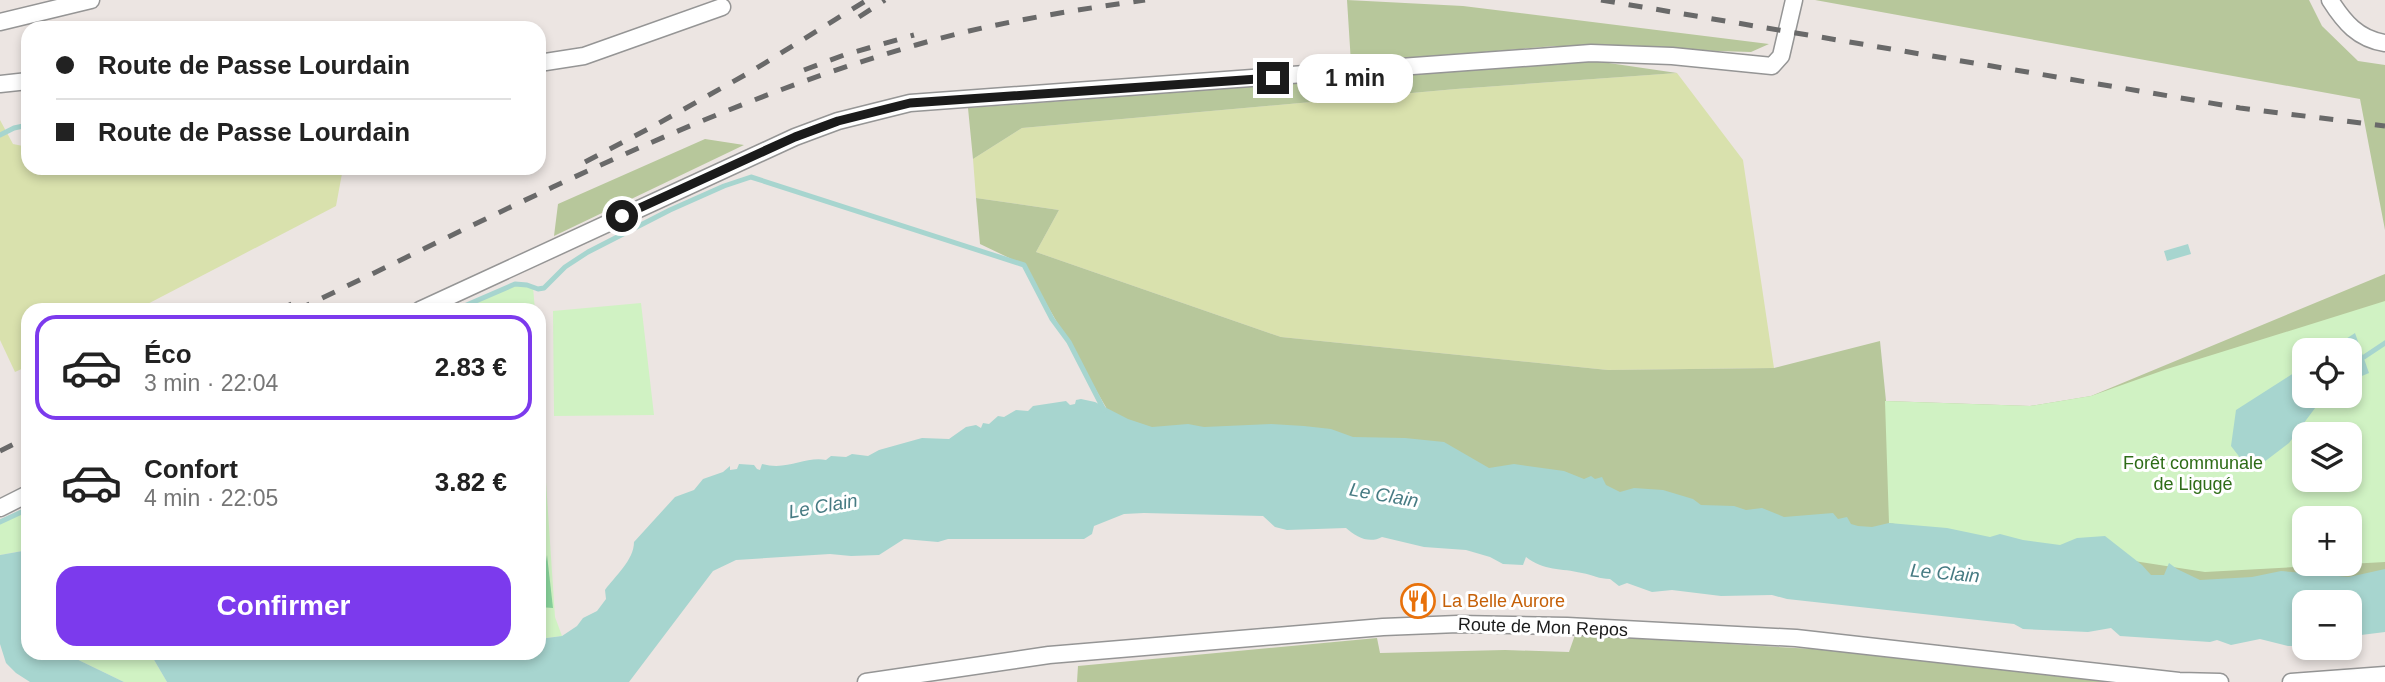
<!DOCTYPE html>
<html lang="fr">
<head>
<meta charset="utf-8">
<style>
	:root { --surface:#fff; --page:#f6f6f6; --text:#222; --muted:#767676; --line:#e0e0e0; --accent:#7c3aed }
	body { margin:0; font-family:Helvetica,sans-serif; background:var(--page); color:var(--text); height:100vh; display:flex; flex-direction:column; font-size:26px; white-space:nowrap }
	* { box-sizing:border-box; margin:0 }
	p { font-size:23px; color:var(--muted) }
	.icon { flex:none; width:38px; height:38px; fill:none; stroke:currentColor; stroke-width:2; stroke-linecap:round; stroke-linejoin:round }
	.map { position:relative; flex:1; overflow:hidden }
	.sheet { position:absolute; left:21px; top:303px; width:525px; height:357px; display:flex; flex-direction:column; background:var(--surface); border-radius:21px; box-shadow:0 4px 10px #0003 }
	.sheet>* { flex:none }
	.guide { position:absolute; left:21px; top:21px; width:525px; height:154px; border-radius:21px; box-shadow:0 4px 10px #0003; display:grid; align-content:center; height:154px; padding:0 35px; background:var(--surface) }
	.buttons { position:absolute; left:2292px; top:338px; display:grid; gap:14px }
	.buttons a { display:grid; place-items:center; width:70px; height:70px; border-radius:14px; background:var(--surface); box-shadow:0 4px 10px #0003; font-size:35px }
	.end { position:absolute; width:32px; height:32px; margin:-16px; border:9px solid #1b1b1b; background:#fff; box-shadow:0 0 0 4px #fff }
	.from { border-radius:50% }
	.bubble { position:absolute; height:49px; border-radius:21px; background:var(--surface); box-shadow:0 4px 10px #0003; font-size:23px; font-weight:800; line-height:49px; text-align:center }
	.guide b { display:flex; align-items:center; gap:24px; height:66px; font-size:26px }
	.guide b+b { border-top:2px solid var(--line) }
	.guide i { width:18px; height:18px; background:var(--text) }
	ul { padding:12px 0 0; list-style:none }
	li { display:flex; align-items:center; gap:21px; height:105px; margin:0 14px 10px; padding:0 21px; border:4px solid transparent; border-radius:21px }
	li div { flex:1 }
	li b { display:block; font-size:26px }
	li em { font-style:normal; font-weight:800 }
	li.on { border-color:var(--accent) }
	li>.icon { width:63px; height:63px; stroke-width:1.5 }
	.button { display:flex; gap:14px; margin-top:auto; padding:14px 35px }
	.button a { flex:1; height:80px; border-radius:21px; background:var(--accent); color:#fff; font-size:28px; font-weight:800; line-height:80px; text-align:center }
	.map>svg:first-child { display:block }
	.grass { fill:#d9e1ad }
	.forest { fill:#b7c79b; fill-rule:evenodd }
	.park { fill:#d0f2c3; fill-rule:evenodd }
	.pitch { fill:#88d39b }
	.water { fill:#a7d5cf }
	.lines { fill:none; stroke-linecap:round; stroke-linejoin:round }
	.stream { stroke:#a7d5cf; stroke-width:5 }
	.minor-casing { stroke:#959595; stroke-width:19 }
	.minor { stroke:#fff; stroke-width:16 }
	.rail { stroke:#696969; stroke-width:5; stroke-dasharray:14 14; stroke-linecap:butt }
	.route { stroke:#1b1b1b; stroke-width:9 }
	.labels { text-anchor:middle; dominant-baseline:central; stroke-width:6; stroke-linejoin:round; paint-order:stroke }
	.park-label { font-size:18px; fill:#2e6c17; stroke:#fff }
	.food-label { font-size:18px; fill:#c56008; stroke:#fff; text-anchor:start }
	.street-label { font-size:18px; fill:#1b1b1b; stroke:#fff }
	.water-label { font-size:19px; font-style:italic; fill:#477b83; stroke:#fff }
</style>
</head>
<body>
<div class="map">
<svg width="2385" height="682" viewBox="0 0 2385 682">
	<rect width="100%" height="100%" fill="#ece5e2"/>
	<path class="grass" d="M 1677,73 L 1743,160 L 1774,368 L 1608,370 L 1281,337 L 1036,252 L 1059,210 L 976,198 L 973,159 L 1022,128 L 1456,89 Z
		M 0,120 L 13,144 L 28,147 L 28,168 L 343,168 L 336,206 L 136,310 L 28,310 L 28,366 L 15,372 L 0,340 Z"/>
	<path class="forest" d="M 1347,0 L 1463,6 L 1769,44 L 1751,52 L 1555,46 L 1351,63 Z
		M 1815,0 L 2309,0 L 2322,26 L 2358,61 L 2385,65 L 2385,230 L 2360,99 Z
		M 1595,61 L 1677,73 L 1456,89 L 1022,128 L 973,159 L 968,108 Z
		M 705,139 L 744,145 L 554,236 L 558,204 Z
		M 976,198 L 1059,210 L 1036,252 L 1281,337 L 1608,370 L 1774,368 L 1880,341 L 1886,401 L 2030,406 L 2091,396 L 2385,274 L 2385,582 L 2293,599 L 1134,456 L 1024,265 L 980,244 ZM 2305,350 L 2350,350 L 2350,396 L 2305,396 ZM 2305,434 L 2350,434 L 2350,480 L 2305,480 ZM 2305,518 L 2350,518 L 2350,564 L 2305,564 Z
		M 1575,635 L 1813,649 L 2126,682 L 1077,682 L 1078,666 L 1377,638 L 1380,653 L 1505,650 L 1569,652 Z"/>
	<path class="park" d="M 515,284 L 533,287 L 535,310 L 458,310 Z
		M 2385,301 L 2385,562 L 2205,572 L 1889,523 L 1885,401 L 2030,406 L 2091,396 L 2167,369 ZM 2305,350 L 2350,350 L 2350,396 L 2305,396 ZM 2305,434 L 2350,434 L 2350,480 L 2305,480 ZM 2305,518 L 2350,518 L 2350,564 L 2305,564 Z
		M 641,303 L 654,415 L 554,416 L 553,311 Z
		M 539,377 L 555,617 L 562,636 L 539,639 Z
		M 28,509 L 28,550 L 0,555 L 0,522 Z
		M 64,653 L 150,653 L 167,682 L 124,682 Z"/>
	<path class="pitch" d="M 547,555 L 553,608 L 539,607 Z"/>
	<path class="water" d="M 2188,244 L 2191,254 L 2167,261 L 2164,251 Z
		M 2355,333 L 2369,373 L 2350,381 L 2350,350 L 2329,350 Z
		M 2305,366 L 2305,396 L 2324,396 L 2289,443 L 2251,472 L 2231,446 L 2236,410 Z
		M 1081,399 L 1095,402 L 1128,419 L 1152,427 L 1188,424 L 1204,427 L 1271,424 L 1304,426 L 1331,429 L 1353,437 L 1405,438 L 1444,442 L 1489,468 L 1514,464 L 1564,471 L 1584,479 L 1591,476 L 1595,479 L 1602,477 L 1606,485 L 1620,492 L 1634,488 L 1663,490 L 1693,499 L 1701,505 L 1734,506 L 1746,510 L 1762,508 L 1784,517 L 1833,513 L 1838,519 L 1847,517 L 1851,524 L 1858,526 L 1872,527 L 1889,523 L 1947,528 L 1990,537 L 2000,534 L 2023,540 L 2060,545 L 2077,538 L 2105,536 L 2142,565 L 2151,575 L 2164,575 L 2169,563 L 2177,569 L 2200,580 L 2252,577 L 2281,571 L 2349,577 L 2385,569 L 2385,632 L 2361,635 L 2350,642 L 2350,602 L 2305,602 L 2305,646 L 2288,646 L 2260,639 L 2231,645 L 2217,640 L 2210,642 L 2120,636 L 2111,628 L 2088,632 L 2023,629 L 2014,624 L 1787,599 L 1772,595 L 1721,596 L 1672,590 L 1652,592 L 1627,583 L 1619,586 L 1610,579 C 1599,579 1593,575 1582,573 C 1561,568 1544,571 1526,557 L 1523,565 L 1503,564 L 1490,557 L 1466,550 L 1424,547 L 1382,537 C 1369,544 1356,537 1346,528 L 1287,530 L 1275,527 L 1263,516 L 1144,513 L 1124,514 L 1094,526 L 1092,534 L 1084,539 L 948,539 L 938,542 L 904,539 L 879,555 L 851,556 L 830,554 L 736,560 L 713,571 L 629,682 L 167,682 L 150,653 L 421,653 L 432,655 L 449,653 L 539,653 L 539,639 L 562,636 L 577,626 L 583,618 L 597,611 L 606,599 L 605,590 C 615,576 634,560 634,542 L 675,497 L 694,490 L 703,479 L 723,472 L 730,466 L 730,470 L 737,469 L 739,464 L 754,465 L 757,469 L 760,470 L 762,464 C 788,471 805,456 826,460 L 831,456 L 846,457 L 852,454 L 868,456 L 879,450 L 922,438 L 949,439 L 966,427 L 976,425 L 981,428 L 983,423 L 989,424 L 998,416 L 1004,417 L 1016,410 L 1028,411 L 1033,406 L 1066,401 L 1070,405 L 1075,404 L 1076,400 Z
		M 28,550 L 28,653 L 64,653 L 124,682 L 30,682 L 16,673 L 6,663 L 0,644 L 0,555 Z"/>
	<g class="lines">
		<path class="stream" d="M 0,135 L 14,128 L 28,125
			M 455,310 L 515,284 L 527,285 L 538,289 L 544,288 L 565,267 L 588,252 L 670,210 L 724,186 L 751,177 L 1024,265 L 1052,319 L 1069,342 L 1104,410
			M 2364,357 L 2385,343
			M 0,522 L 28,509"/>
		<g class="minor-casing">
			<path id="minor" d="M 2330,0 C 2344,22 2358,39 2385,43
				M 0,22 L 91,0
				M 539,63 L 584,56 L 722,7
				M 0,84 L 28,81
				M 420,310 L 795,137 L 838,121 L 910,103 L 1591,53 L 1672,56 L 1772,66 L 1781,56 L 1794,0
				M 0,508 L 28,494
				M 866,682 L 1049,655 L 1383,627 L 1458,624 L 1567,626 L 1796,638 L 2179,681 L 2220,682
				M 2291,682 L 2385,675"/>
		</g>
		<use href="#minor" class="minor"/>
		<path class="rail" d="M 1601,0 L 2240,108 L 2385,126
			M 859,17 L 885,0
			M 804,70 L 844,55 L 914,35
			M 585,162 L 652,127 L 752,71 L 867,0
			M 279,310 L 304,298
			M 297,310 C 499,214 700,107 916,45 C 991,23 1068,11 1145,0
			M 0,451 L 28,437"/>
	</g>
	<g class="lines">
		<path class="route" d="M 622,216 L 795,137 L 838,121 L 910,103 L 1273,78"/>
	</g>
	<defs>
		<g id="restaurant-ring" transform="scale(1.75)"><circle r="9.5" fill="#fff" stroke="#e8710a" stroke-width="1.5"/><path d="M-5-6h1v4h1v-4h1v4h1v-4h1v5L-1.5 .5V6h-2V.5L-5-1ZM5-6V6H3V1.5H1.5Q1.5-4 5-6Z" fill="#e8710a"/></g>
	</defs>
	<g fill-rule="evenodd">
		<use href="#restaurant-ring" x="1418" y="601"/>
	</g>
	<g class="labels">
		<g class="park-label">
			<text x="2193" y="463">Forêt communale<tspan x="2193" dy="21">de Ligugé</tspan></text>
		</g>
		<g class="food-label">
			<text x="1442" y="601">La Belle Aurore</text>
		</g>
		<g class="street-label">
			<text transform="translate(1543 627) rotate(2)">Route de Mon Repos</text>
		</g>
		<g class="water-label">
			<text transform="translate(1384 495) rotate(10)">Le Clain</text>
			<text transform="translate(823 506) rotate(-10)">Le Clain</text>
			<text transform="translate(1945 573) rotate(5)">Le Clain</text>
		</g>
	</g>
</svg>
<div class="buttons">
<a><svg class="icon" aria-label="locate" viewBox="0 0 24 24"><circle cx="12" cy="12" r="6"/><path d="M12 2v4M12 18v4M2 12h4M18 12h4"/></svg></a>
<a><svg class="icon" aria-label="layers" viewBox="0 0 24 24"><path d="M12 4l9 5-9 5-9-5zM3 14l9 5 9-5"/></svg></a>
<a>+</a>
<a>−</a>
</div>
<i class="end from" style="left:622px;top:216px"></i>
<i class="end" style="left:1273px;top:78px"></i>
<div class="bubble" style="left:1297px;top:54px;width:116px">1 min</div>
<div class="guide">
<b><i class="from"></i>Route de Passe Lourdain</b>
<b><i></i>Route de Passe Lourdain</b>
</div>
<section class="sheet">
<ul>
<li class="on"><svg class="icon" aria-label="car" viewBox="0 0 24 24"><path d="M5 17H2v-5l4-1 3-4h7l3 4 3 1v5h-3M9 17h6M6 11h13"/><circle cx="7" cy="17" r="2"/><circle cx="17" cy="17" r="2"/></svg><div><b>Éco</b><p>3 min · 22:04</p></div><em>2.83 €</em></li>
<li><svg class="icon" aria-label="car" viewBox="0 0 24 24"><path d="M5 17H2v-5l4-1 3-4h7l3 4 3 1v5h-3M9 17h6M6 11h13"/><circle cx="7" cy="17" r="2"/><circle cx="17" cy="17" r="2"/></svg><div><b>Confort</b><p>4 min · 22:05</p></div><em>3.82 €</em></li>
</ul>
<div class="button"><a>Confirmer</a></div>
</section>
</div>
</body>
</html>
